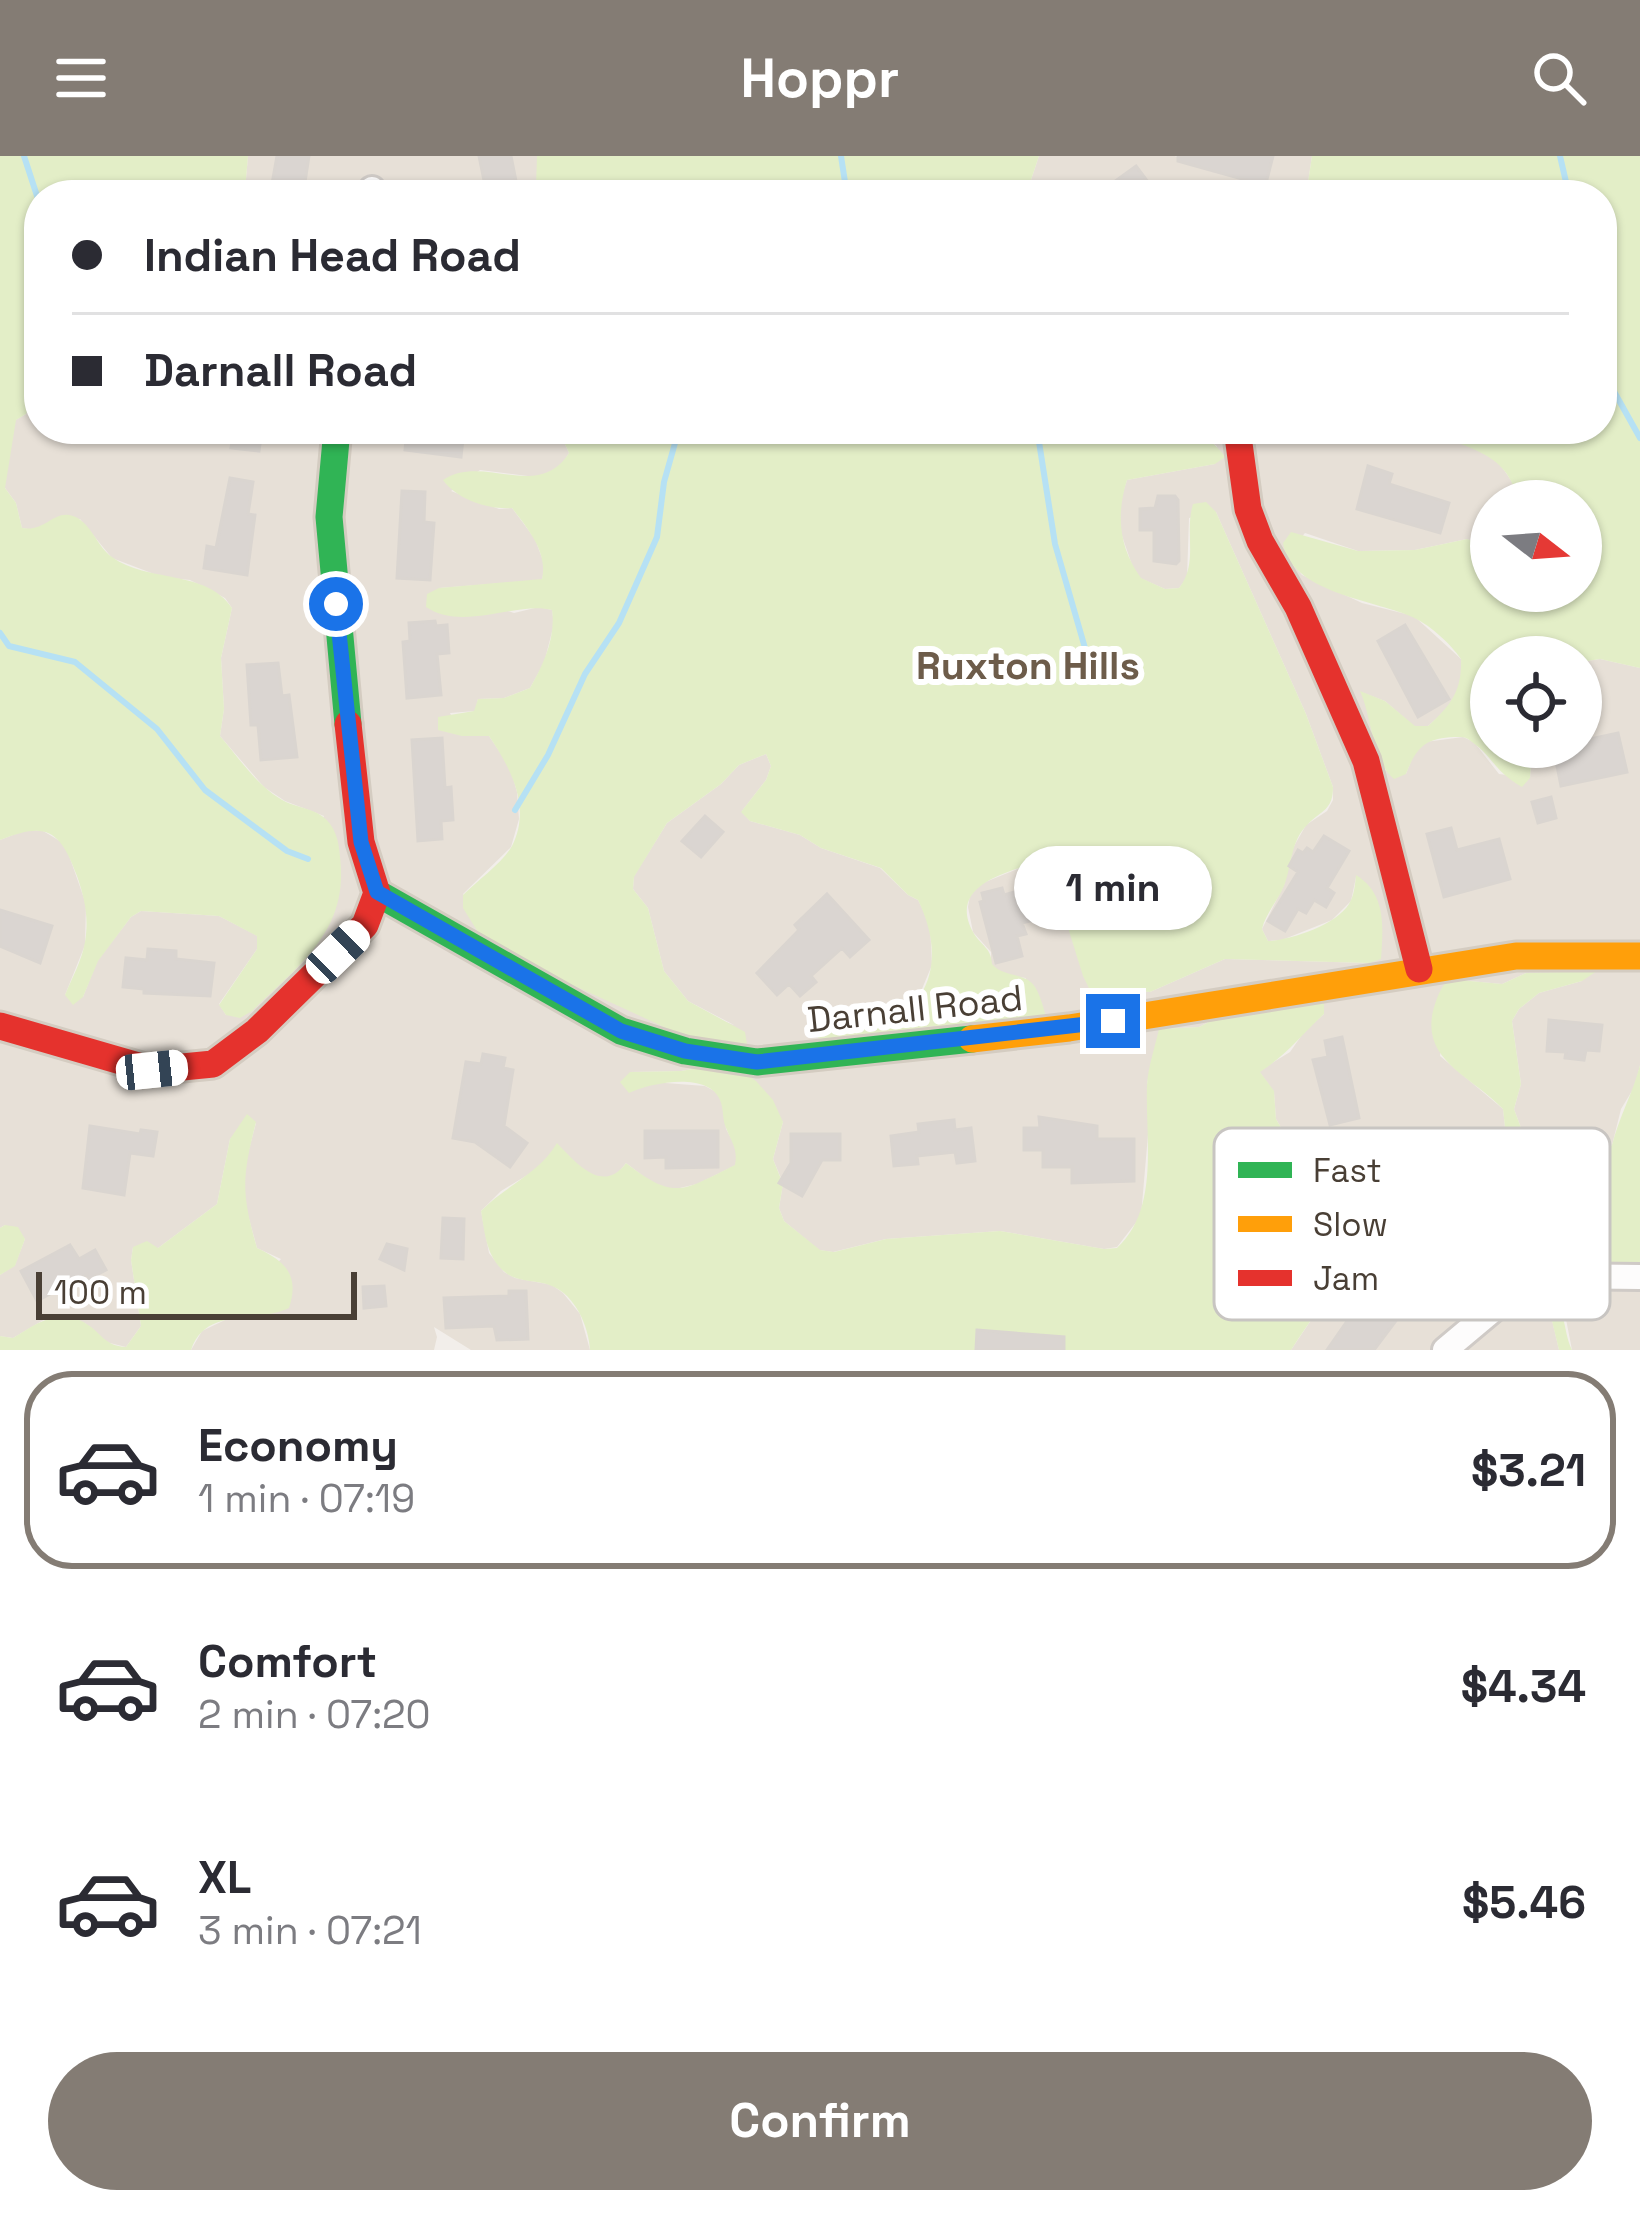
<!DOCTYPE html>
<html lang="en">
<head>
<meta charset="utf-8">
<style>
	:root { --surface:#fff; --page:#f2f2f3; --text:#2b2b33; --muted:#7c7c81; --line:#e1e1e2; --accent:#847c74 }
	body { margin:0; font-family:"Space Grotesk",sans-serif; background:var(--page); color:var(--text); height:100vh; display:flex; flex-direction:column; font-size:45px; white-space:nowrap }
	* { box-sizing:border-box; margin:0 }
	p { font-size:39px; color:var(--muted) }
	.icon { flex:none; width:66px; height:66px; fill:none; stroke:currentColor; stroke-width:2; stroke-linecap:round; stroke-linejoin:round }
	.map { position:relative; height:1194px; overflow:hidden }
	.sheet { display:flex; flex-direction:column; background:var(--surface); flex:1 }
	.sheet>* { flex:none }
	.top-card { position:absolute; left:24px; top:24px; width:1593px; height:264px; border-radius:48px; box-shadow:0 3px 9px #0004; display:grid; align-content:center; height:264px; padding:0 48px; background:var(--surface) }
	.needle { width:78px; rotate:107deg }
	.controls { position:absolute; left:1470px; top:324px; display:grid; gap:24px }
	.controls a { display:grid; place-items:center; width:132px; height:132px; border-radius:50%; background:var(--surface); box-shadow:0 3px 9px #0004; font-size:60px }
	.scale { position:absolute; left:36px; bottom:30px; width:321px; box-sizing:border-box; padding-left:12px; border:6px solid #493f35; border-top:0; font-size:33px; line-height:42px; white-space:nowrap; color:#493f35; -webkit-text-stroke:9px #fff; paint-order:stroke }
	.end { position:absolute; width:54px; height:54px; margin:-27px; border:15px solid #1a73e8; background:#fff; box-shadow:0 0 0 6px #fff }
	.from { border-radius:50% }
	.bubble { position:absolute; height:84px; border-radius:42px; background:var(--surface); box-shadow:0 3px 9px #0004; font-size:39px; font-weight:700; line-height:84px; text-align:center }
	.car { position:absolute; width:36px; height:72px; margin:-36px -18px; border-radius:15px; box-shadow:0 0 9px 3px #0007; background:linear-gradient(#fff 24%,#345 0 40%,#fff 0 76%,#345 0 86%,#fff 0) }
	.top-card b { display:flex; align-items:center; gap:42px; height:114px; font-size:45px }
	.top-card b+b { border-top:3px solid var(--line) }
	.top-card i { width:30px; height:30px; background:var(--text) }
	ul { padding:21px 0 0; list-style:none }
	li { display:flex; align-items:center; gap:36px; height:198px; margin:0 24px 18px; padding:0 24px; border:6px solid transparent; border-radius:48px }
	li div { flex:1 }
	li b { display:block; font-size:45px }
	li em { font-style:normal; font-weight:700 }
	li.active { border-color:var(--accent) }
	li>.icon { width:108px; height:108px; stroke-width:1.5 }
	.cta { display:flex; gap:24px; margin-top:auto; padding:24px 48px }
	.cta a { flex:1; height:138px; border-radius:72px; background:var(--accent); color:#fff; font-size:48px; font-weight:700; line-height:138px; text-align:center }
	header { display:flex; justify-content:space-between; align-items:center; height:156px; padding:0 48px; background:var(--accent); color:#fff; font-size:54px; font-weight:700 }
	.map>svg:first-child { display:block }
	.residential { fill:#e7e0d7 }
	.green { fill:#e3eec7 }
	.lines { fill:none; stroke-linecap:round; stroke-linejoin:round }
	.stream { stroke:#b6e1f4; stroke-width:6 }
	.building { fill:#dad5d1; stroke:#dad5d0; stroke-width:3 }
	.street-casing { stroke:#cfcac6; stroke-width:30 }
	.fast-casing { stroke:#d4ccc1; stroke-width:33 }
	.slow-casing { stroke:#d4ccc1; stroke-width:33 }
	.jam-casing { stroke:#d4ccc1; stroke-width:33 }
	.street { stroke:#fdfcfc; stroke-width:24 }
	.fast { stroke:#30b455; stroke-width:27 }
	.slow { stroke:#ff9f0a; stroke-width:27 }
	.jam { stroke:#e5322d; stroke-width:27 }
	.route { stroke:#1a73e8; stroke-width:15 }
	.labels { text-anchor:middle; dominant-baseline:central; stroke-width:12; stroke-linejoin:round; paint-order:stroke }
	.street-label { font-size:36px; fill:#493f35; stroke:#fff }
	.neighbourhood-label { font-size:39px; font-weight:bold; fill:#6d5c4a; stroke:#fff }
	.key { fill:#fff; stroke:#c8c5c2; stroke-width:3 }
	.key-label { font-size:33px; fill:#493f35 }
</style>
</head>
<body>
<header><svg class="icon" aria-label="menu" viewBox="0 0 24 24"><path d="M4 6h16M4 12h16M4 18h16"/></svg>Hoppr<svg class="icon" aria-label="search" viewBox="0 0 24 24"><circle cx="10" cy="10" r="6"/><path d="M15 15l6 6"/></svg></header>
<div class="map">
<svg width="1640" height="1194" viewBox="0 0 1640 1194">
	<rect width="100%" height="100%" fill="#f2eeea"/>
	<path class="residential" d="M 248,0 L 537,0 L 539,3 L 536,31 L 528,39 L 249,39 L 245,34 Z
		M 1039,0 L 1175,0 L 1183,4 L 1185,0 L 1312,0 L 1306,39 L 1026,39 Z
		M 39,226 L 39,273 L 558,273 L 569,297 L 561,310 L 549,318 L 536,321 L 480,314 L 451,335 L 499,353 L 512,352 L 535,383 L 545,410 L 542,424 L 439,432 L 514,457 L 539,451 L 552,454 L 554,468 L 544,507 L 530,532 L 504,542 L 478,543 L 475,555 L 450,557 L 462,580 L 489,580 L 510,611 L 517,636 L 519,663 L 511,691 L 463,738 L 478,776 L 734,869 L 688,845 L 664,815 L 648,752 L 633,733 L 634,720 L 667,667 L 721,628 L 739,609 L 766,598 L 771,610 L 766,624 L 742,655 L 750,665 L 800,679 L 821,692 L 880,712 L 908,739 L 918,744 L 930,768 L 932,809 L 919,840 L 868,856 L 826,853 L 815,859 L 811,871 L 818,882 L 934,870 L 1011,875 L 1026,822 L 1001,818 L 991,808 L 991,796 L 973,776 L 968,751 L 970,739 L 978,729 L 1022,711 L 1046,720 L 1055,730 L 1090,832 L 1150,836 L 1225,803 L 1369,807 L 1356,721 L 1351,745 L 1332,764 L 1282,784 L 1268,785 L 1262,773 L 1284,729 L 1293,692 L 1306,669 L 1327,655 L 1333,644 L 1333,631 L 1306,558 L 1216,356 L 1189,362 L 1187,422 L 1179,432 L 1165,433 L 1140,422 L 1133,412 L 1120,374 L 1119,348 L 1127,324 L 1215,308 L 1217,290 L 1191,273 L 1421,273 L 1477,293 L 1499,307 L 1515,330 L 1517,345 L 1491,345 L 1491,391 L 1467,383 L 1415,394 L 1358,395 L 1305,377 L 1285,400 L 1302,419 L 1362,447 L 1414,460 L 1461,503 L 1462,528 L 1449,551 L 1428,570 L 1415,571 L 1385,545 L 1361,536 L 1371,558 L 1383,614 L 1406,618 L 1415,595 L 1425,586 L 1463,581 L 1474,586 L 1499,618 L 1530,622 L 1532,591 L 1581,591 L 1581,506 L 1600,503 L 1640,512 L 1640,909 L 1635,930 L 1621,953 L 1612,989 L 1578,1013 L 1536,1012 L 1514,953 L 1521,928 L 1512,865 L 1519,853 L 1539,837 L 1582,825 L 1526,817 L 1502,828 L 1449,823 L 1440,900 L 1503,953 L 1509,1008 L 1506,1022 L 1448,1055 L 1330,1057 L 1303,1053 L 1291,1044 L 1288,1031 L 1296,1008 L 1295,995 L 1276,963 L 1274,936 L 1259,915 L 1290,896 L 1304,876 L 1324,858 L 1222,859 L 1199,871 L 1160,873 L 1147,927 L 1149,967 L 1141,1060 L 1117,1091 L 1104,1093 L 1000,1075 L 886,1083 L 833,1096 L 819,1094 L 784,1065 L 779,1052 L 783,1027 L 773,1003 L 783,966 L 721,908 L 681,915 L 630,916 L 652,926 L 705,930 L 716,936 L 723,947 L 726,973 L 738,995 L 736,1009 L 697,1028 L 671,1034 L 656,1030 L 626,1007 L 618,1017 L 606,1022 L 544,1009 L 501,1035 L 481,1055 L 489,1097 L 504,1116 L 515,1122 L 552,1129 L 563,1137 L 580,1158 L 590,1194 L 471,1194 L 434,1171 L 437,1181 L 434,1194 L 191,1194 L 202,1175 L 225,1164 L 281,1103 L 257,1092 L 243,1041 L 243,1016 L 256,967 L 230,983 L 217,1048 L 158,1092 L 133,1091 L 131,1104 L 141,1170 L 126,1191 L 102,1185 L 85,1167 L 45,1163 L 13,1182 L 0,1180 L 0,1119 L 15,1109 L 25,1083 L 5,1069 L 0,1072 L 0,684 L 26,674 L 43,675 L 65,688 L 86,748 L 85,789 L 65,839 L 83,841 L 97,805 L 131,761 L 141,755 L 219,760 L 258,780 L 257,793 L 219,848 L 226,859 L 324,660 L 285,645 L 264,631 L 220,580 L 224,553 L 221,502 L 232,452 L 225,442 L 190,424 L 162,421 L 112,402 L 80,363 L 34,374 L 22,372 L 16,347 L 0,325 L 0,273 L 26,258 Z
		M 1632,1107 L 1640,1107 L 1640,1194 L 1572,1194 L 1565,1158 L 1552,1164 L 1559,1194 L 1291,1194 L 1324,1145 L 1353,1119 L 1403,1112 L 1475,1137 L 1522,1116 L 1593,1116 Z"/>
	<path class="green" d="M 0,0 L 248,0 L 245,34 L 249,39 L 39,39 L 39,226 L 26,258 L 16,264 L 5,332 L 16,347 L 22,372 C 46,376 54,353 73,360 C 91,366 97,391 112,401 C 147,427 206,413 232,452 L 221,502 L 224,553 L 220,580 C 240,603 258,632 286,646 C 297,651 312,653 322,660 C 335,669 339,685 340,701 C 349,775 300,808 252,855 L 240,862 L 226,859 L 219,849 L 257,793 L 257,780 L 219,760 L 141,755 L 131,761 L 98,805 L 83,841 L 73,849 L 65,839 C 72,822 82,804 85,786 C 89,762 85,743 77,720 C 60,674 47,665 0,684 Z
		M 537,0 L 1039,0 L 1026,39 L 528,39 L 536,31 Z
		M 1312,0 L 1640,0 L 1640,512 L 1600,503 L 1581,506 L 1581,501 L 1491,501 L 1491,591 L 1532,591 L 1530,622 L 1522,631 C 1494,615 1493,601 1472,586 C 1465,580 1463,581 1454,581 C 1425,582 1416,592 1406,618 L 1394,623 C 1372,605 1372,561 1360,535 L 1385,545 L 1415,570 L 1428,570 C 1451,549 1462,535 1461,503 C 1450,487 1428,467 1410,460 C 1373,444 1290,436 1283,387 L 1291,376 L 1358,395 L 1415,394 L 1467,383 L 1491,391 L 1491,435 L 1581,435 L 1581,345 L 1517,345 C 1510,294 1460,291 1421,273 L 1602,273 L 1602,39 L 1306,39 Z
		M 558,273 L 1089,273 L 1118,286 C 1158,274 1198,261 1225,301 L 1215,308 L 1127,324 C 1116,359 1119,392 1141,422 L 1165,433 L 1179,432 C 1199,407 1184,377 1193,348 L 1206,346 L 1216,356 L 1306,558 L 1333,631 C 1333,654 1322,654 1308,668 C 1290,685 1292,710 1284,730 C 1277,746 1266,757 1262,773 L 1268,785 C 1291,784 1336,769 1349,748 C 1354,740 1355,729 1356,719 C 1387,738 1383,772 1381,803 L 1369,807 L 1225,803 L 1150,836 L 1089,832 L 1083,820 L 1055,730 L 1046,720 L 1022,711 C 992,721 951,736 973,776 C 981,790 991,791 992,808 C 1004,822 1026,816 1035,831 C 1042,842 1045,859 1049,871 L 1011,875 L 934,870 L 830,885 L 818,882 L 811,872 L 815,859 L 827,853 L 868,856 L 920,840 C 939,810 933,775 918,744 L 908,739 L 881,712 L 821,692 L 800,679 L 750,665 L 741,656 L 766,624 L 771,610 L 766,598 L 739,609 L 721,628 L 667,667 L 634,721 L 633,733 L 648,752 L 664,815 L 688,845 L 745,876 L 747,888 L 688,882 L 549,818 L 478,776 L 463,752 L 463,739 C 478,724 502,707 512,690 C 532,651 510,611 489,580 L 462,580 L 438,574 L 438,561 L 474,555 L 478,543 L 504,542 L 530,532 C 543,509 556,482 552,454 C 517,445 463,476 426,451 L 427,438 L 439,432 L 542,423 C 548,396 528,373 512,352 C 489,354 456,343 443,324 C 483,297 538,346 569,297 Z
		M 1597,815 L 1582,825 L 1539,837 L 1519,853 L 1512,865 L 1521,928 L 1514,953 L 1536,1012 L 1578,1013 L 1612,989 C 1619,961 1633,937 1640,909 L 1640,1107 L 1593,1116 L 1522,1116 L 1475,1137 C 1451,1134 1429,1118 1405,1112 C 1349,1100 1317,1155 1291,1194 L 590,1194 C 589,1171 575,1139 552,1130 C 537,1123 519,1127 506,1117 C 486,1101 485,1078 481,1055 C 506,1029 539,1018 557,987 C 576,1007 603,1039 626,1007 C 675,1045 682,1035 735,1009 C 738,993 732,987 726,972 C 722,963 724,953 720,944 C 708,915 650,927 629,937 L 620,926 L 630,916 L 681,915 L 721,908 L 734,910 L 756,925 L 773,944 L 783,966 L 773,1003 L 783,1028 L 779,1052 L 784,1065 L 820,1094 L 834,1096 L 886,1083 L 1000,1075 L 1104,1093 L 1117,1092 C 1160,1052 1145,982 1147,929 C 1148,911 1155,891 1159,873 L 1199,871 L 1222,859 L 1324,846 L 1324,858 C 1300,880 1288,898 1260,916 L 1274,935 L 1276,963 L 1295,995 L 1296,1008 L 1288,1031 L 1291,1044 L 1303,1053 L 1330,1057 L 1448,1055 L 1506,1022 L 1509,1008 L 1503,953 C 1469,918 1417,903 1435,848 C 1439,837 1441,831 1449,823 L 1502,828 L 1526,817 Z
		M 247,958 L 256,966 C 242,1022 241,1036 257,1092 C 285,1105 300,1119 289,1152 C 256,1168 206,1150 191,1194 L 0,1194 L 0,1180 L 13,1182 C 36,1168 58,1151 85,1167 C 102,1177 104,1190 126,1191 L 141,1170 L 131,1104 L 133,1091 L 147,1085 L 158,1092 L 217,1048 L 230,983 Z
		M 5,1069 L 18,1071 L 25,1083 L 15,1110 L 0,1119 L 0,1072 Z
		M 1542,1141 C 1570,1153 1561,1171 1572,1194 L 1559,1194 L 1552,1165 L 1542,1155 Z"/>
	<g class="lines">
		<path class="stream" d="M 24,0 L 39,46
			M 841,0 L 847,39
			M 1560,0 L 1569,39
			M 826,39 L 842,27
			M 1602,214 L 1640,282
			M 1037,273 L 1055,388 L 1085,492
			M 0,477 L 9,490 L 75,506 L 157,573 L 205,634 L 287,695 L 308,703
			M 515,654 L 548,599 L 585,518 L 619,467 L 657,381 L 664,326 L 679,273"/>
	</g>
	<path class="building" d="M 277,0 L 309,0 L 303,39 L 270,39 Z
		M 479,0 L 511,0 L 518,35 L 487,39 Z
		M 1178,0 L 1273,0 L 1263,39 L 1242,39 L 1246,24 L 1178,5 Z
		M 1136,10 L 1151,30 L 1139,39 L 1096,39 Z
		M 234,273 L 262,273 L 259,295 L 231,292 Z
		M 407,273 L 464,273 L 461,301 L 405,294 Z
		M 1368,310 L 1392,318 L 1389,328 L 1449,347 L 1440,377 L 1357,353 Z
		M 230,322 L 253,326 L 248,358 L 255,359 L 247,419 L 204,412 L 207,390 L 216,392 Z
		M 402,335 L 425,336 L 424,366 L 434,367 L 430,424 L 397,422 Z
		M 1158,340 L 1175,340 L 1178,344 L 1179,405 L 1176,408 L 1154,405 L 1154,374 L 1140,374 L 1140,353 L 1155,352 Z
		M 435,465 L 436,470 L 447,469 L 449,497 L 437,498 L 441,539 L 407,542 L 403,486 L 410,485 L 409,467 Z
		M 1405,469 L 1449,543 L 1418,561 L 1378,485 Z
		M 278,507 L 282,540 L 289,539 L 297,601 L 261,604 L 258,569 L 251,569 L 247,509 Z
		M 1618,577 L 1627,616 L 1561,630 L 1555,600 L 1568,598 L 1566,591 L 1581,591 L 1581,585 Z
		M 442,582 L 445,632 L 451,631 L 453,664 L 441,665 L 442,683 L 418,685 L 412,584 Z
		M 1551,641 L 1556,662 L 1538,667 L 1532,646 Z
		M 705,660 L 723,676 L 701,701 L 682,685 Z
		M 1451,672 L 1457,694 L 1499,683 L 1510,723 L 1444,741 L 1427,678 Z
		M 1324,680 L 1349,695 L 1327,732 L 1334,737 L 1326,751 L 1314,744 L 1306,757 L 1298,753 L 1285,775 L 1268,765 L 1298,716 L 1289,710 L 1298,694 L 1303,697 L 1307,692 L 1313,696 Z
		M 1002,732 L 1004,739 L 1014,736 L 1016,743 L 1039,737 L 1045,761 L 1022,767 L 1026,778 L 1017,780 L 1022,800 L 996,807 L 980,746 L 984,745 L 982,737 Z
		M 827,738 L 869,784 L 850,801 L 842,792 L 811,820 L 816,826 L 800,840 L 789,828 L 777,839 L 757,817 L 799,774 L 795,769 Z
		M 0,754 L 52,770 L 40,807 L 0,790 Z
		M 148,793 L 176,795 L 176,803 L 214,807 L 210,840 L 144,837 L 144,833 L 123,831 L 126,802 L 147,804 Z
		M 1549,864 L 1602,869 L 1599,895 L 1586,894 L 1584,904 L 1565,902 L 1566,896 L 1547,895 Z
		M 1342,881 L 1359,962 L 1330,969 L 1313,904 L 1328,901 L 1325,885 Z
		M 483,898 L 505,902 L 503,912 L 513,914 L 504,970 L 527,987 L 510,1011 L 475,986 L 453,982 L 466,906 L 481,908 Z
		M 1039,961 L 1097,970 L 1097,983 L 1134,983 L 1134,1025 L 1072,1027 L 1072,1011 L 1043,1011 L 1043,994 L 1024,994 L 1024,972 L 1040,972 Z
		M 954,964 L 955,974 L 971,972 L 975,1005 L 957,1007 L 955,996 L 917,1000 L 918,1008 L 894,1010 L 891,980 L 919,976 L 918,968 Z
		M 90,970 L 140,978 L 141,974 L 157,976 L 153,1000 L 130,997 L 124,1039 L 83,1032 Z
		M 645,975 L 718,975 L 718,1011 L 666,1012 L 666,1001 L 645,1002 Z
		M 791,978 L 840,978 L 840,1004 L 822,1004 L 802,1040 L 779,1027 L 791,1007 Z
		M 443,1062 L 464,1063 L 463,1103 L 441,1102 Z
		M 387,1088 L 407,1093 L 404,1114 L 380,1103 Z
		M 70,1089 L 79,1103 L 95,1094 L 106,1114 L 89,1123 L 87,1118 L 37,1145 L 21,1115 Z
		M 384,1130 L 386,1150 L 364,1152 L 363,1131 Z
		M 509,1135 L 526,1135 L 528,1183 L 497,1184 L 494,1170 L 446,1172 L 444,1142 L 509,1140 Z
		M 1366,1138 L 1398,1162 L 1374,1194 L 1327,1194 Z
		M 977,1174 L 1064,1181 L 1064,1194 L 976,1194 Z"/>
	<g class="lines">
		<g class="street-casing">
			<path id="street" d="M 371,39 L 372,33
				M 1445,1194 L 1501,1147 L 1555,1120 L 1640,1121"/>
		</g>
		<g class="fast-casing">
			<path id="fast" d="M 337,273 L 329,361 L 348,568
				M 377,737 L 621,875 L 685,895 L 757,906 L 972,883"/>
		</g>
		<g class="slow-casing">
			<path id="slow" d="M 972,883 L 1069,872 L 1516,800 L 1640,800"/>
		</g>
		<g class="jam-casing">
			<path id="jam" d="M 1237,273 L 1248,353 L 1260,385 L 1298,451 L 1366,605 L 1419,813
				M 0,870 L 152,914 L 213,908 L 257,875 L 365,769 L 377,737 L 361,686 L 348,568"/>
		</g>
		<use href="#street" class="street"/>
		<use href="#fast" class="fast"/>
		<use href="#slow" class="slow"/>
		<use href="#jam" class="jam"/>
	</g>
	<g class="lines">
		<path class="route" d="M 336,448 L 361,686 L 377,736 L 621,875 L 685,895 L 757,906 L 1113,865"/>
	</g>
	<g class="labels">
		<g class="street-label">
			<text transform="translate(915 853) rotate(-6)">Darnall Road</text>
		</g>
		<g class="neighbourhood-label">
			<text x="1028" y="509">Ruxton Hills</text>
		</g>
	</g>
	<rect x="1214" y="972" width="396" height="192" rx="18" class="key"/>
	<rect x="1238" y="1006" width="54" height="16" fill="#30b455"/>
	<rect x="1238" y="1060" width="54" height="16" fill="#ff9f0a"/>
	<rect x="1238" y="1114" width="54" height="16" fill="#e5322d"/>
	<g class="key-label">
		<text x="1313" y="1026">Fast</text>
		<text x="1313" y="1080">Slow</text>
		<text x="1313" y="1134">Jam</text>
	</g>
</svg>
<div class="controls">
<a><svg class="needle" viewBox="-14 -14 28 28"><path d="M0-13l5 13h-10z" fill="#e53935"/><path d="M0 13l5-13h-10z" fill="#7c7c81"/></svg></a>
<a><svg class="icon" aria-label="locate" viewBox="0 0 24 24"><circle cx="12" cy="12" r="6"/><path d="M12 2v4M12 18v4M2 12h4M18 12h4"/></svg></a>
</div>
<div class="scale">100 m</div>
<i class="end from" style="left:336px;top:448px"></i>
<i class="end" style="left:1113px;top:865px"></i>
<div class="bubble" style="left:1014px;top:690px;width:198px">1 min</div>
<i class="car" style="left:338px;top:796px;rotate:46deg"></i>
<i class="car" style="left:152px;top:914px;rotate:84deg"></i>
<div class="top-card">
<b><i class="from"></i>Indian Head Road</b>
<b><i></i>Darnall Road</b>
</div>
</div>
<section class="sheet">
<ul>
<li class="active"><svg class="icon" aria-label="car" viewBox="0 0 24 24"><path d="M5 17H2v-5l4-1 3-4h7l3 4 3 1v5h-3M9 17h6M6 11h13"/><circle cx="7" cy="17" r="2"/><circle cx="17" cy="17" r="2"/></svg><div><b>Economy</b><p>1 min · 07:19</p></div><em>$3.21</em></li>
<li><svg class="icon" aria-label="car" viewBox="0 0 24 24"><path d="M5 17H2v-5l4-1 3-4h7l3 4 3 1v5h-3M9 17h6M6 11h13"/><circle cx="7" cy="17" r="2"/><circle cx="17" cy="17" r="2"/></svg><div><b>Comfort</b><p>2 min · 07:20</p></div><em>$4.34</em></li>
<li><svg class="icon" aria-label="car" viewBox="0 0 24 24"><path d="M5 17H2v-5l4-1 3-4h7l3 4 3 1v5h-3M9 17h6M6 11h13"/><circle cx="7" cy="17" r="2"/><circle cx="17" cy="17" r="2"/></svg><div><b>XL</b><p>3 min · 07:21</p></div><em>$5.46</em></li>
</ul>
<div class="cta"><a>Confirm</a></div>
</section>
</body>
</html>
